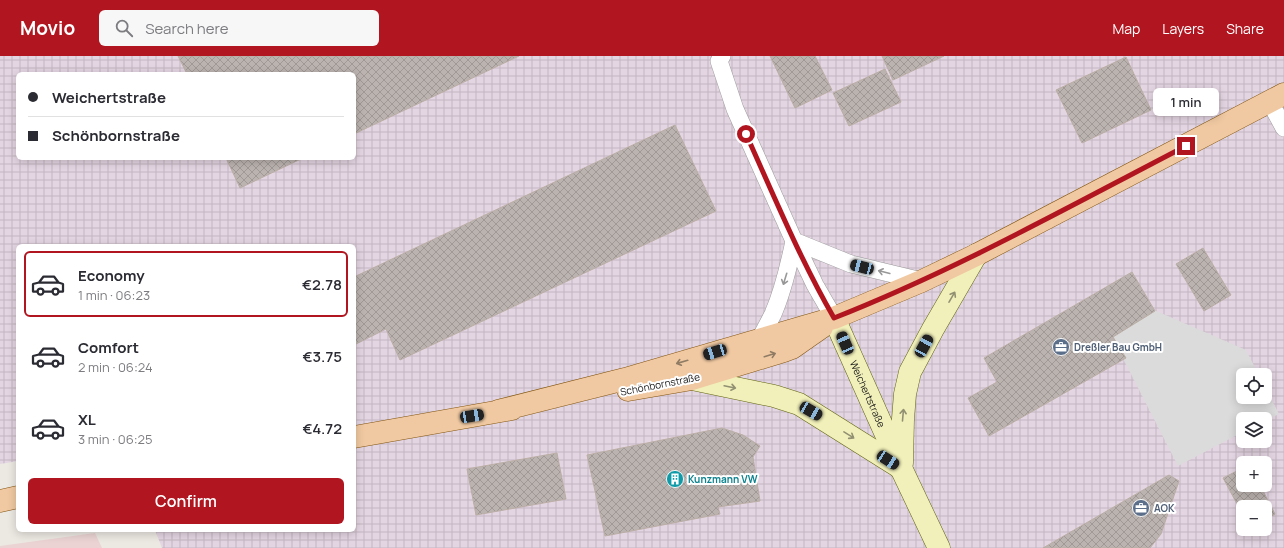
<!DOCTYPE html>
<html lang="en">
<head>
<meta charset="utf-8">
<style>
	:root { --surface:#fff; --page:#f7f7f7; --text:#2b2b33; --muted:#7c7c81; --line:#e1e1e2; --accent:#b11620 }
	body { margin:0; font-family:Manrope,sans-serif; background:var(--page); color:var(--text); height:100vh; display:flex; flex-direction:column; font-size:15px; white-space:nowrap }
	* { box-sizing:border-box; margin:0 }
	p { font-size:13px; color:var(--muted) }
	.icon { flex:none; width:22px; height:22px; fill:none; stroke:currentColor; stroke-width:2; stroke-linecap:round; stroke-linejoin:round }
	.map { position:relative; flex:1; overflow:hidden }
	.details { position:absolute; left:16px; top:188px; width:340px; height:288px; display:flex; flex-direction:column; background:var(--surface); border-radius:6px; box-shadow:0 2px 10px #0003 }
	.details>* { flex:none }
	.hud { position:absolute; left:16px; top:16px; width:340px; height:88px; border-radius:6px; box-shadow:0 2px 10px #0003; display:grid; align-content:center; height:88px; padding:0 12px; background:var(--surface) }
	.tools { position:absolute; left:1236px; top:312px; display:grid; gap:8px }
	.tools a { display:grid; place-items:center; width:36px; height:36px; border-radius:6px; background:var(--surface); box-shadow:0 2px 10px #0003; font-size:20px }
	.end { position:absolute; width:18px; height:18px; margin:-9px; border:5px solid #b11620; background:#fff; box-shadow:0 0 0 2px #fff }
	.from { border-radius:50% }
	.bubble { position:absolute; height:28px; border-radius:6px; background:var(--surface); box-shadow:0 2px 10px #0003; font-size:13px; font-weight:600; line-height:28px; text-align:center }
	.car { position:absolute; width:12px; height:24px; margin:-12px -6px; border-radius:5px; box-shadow:0 0 3px 1px #0007; background:linear-gradient(#222 24%,#8ab4d8 0 40%,#222 0 76%,#8ab4d8 0 86%,#222 0) }
	.hud b { display:flex; align-items:center; gap:14px; height:38px; font-size:15px }
	.hud b+b { border-top:1px solid var(--line) }
	.hud i { width:10px; height:10px; background:var(--text) }
	ul { padding:7px 0 0; list-style:none }
	li { display:flex; align-items:center; gap:12px; height:66px; margin:0 8px 6px; padding:0 4px; border:2px solid transparent; border-radius:6px }
	li div { flex:1 }
	li b { display:block; font-size:15px }
	li em { font-style:normal; font-weight:600 }
	li.active { border-color:var(--accent) }
	li>.icon { width:36px; height:36px; stroke-width:1.5 }
	.action { display:flex; gap:8px; margin-top:auto; padding:8px 12px }
	.action a { flex:1; height:46px; border-radius:6px; background:var(--accent); color:#fff; font-size:16px; font-weight:600; line-height:46px; text-align:center }
	header { display:flex; align-items:center; gap:24px; box-sizing:border-box; height:56px; padding:0 20px; background:var(--accent); color:#fff }
	header strong { font-size:19px }
	nav { display:flex; gap:22px; margin-inline-start:auto; font-size:14px }
	.search { width:280px; height:36px; background:var(--page); display:flex; align-items:center; gap:10px; box-sizing:border-box; padding:0 14px; border-radius:6px; color:var(--muted); font-size:15px }
	.map>svg:first-child { display:block }
	.commercial { fill:#ebd3d3 }
	.industrial { fill:url(#industrial-grid); fill-rule:evenodd }
	.parking { fill:#dbdbdb }
	.building { fill:url(#building-cross-hatch); stroke:#bbaea6 }
	.lines { fill:none; stroke-linecap:round; stroke-linejoin:round }
	.minor-casing { stroke:#9c9c9c; stroke-width:18 }
	.secondary-casing { stroke:#616410; stroke-width:23 }
	.primary-casing { stroke:#825510; stroke-width:23 }
	.minor { stroke:#fff; stroke-width:17 }
	.secondary { stroke:#f1f0ba; stroke-width:22 }
	.primary { stroke:#f0c9a2; stroke-width:22 }
	.oneway { stroke:#989898 }
	.oneway2 { stroke:#919072 }
	.oneway3 { stroke:#907b65 }
	.route { stroke:#b11620; stroke-width:5 }
	.labels { text-anchor:middle; dominant-baseline:central; stroke-width:4; stroke-linejoin:round; paint-order:stroke }
	.service-label { font-size:10px; font-weight:bold; fill:#4e5e75; stroke:#fff; text-anchor:start }
	.street-label { font-size:10px; fill:#1b1b1b; stroke:#fff }
	.culture-label { font-size:10px; font-weight:bold; fill:#0d838f; stroke:#fff; text-anchor:start }
</style>
</head>
<body>
<header>
<strong>Movio</strong>
<div class="search"><svg class="icon" aria-label="search" viewBox="0 0 24 24"><circle cx="10" cy="10" r="6"/><path d="M15 15l6 6"/></svg>Search here</div>
<nav><a>Map</a><a>Layers</a><a>Share</a></nav>
</header>
<div class="map">
<svg width="1284" height="492" viewBox="0 0 1284 492">
	<defs>
		<pattern id="industrial-grid" width="8" height="8" patternUnits="userSpaceOnUse"><rect width="8" height="8" fill="#e4d5e2"/><path d="M0 4h8M4 0v8" fill="none" stroke="#c3b6c1"/></pattern>
		<pattern id="building-cross-hatch" width="8" height="8" patternUnits="userSpaceOnUse"><rect width="8" height="8" fill="#bbb3af"/><path d="M0 0l8 8M0 8l8-8" fill="none" stroke="#a09996"/></pattern>
	</defs>
	<rect width="100%" height="100%" fill="#ece8e2"/>
	<path class="commercial" d="M 95,477 L 102,492 L 0,492 L 0,490 Z"/>
	<path class="industrial" d="M 0,0 L 1284,0 L 1284,492 L 162,492 L 155,474 L 354,474 L 354,190 L 18,190 L 18,405 L 0,408 ZM 18,18 L 354,18 L 354,102 L 18,102 ZM 1243,319 L 1265,319 L 1265,341 L 1243,341 ZM 1243,363 L 1265,363 L 1265,385 L 1243,385 ZM 1243,407 L 1265,407 L 1265,429 L 1243,429 ZM 1243,451 L 1265,451 L 1265,473 L 1243,473 Z"/>
	<path class="parking" d="M 1154,254 L 1246,294 L 1259,319 L 1243,319 L 1243,341 L 1265,341 L 1265,331 L 1279,358 L 1265,365 L 1265,363 L 1243,363 L 1243,376 L 1178,410 L 1112,281 Z"/>
	<path class="building" d="M 178,0 L 519,0 L 354,78 L 354,18 L 187,18 Z
		M 770,0 L 815,0 L 832,34 L 795,52 Z
		M 882,0 L 944,0 L 893,24 Z
		M 1126,1 L 1151,54 L 1082,87 L 1056,34 Z
		M 885,13 L 901,46 L 849,70 L 833,37 Z
		M 675,69 L 716,155 L 400,304 L 386,273 L 354,289 L 354,221 Z
		M 226,102 L 303,102 L 240,132 Z
		M 1203,192 L 1231,239 L 1204,255 L 1176,208 Z
		M 1132,216 L 1155,255 L 1113,281 L 1126,302 L 989,380 L 968,342 L 997,326 L 984,302 Z
		M 722,372 L 743,379 L 760,390 L 753,401 L 760,445 L 718,451 L 720,458 L 605,480 L 587,399 Z
		M 557,397 L 566,443 L 476,459 L 467,413 Z
		M 1243,412 L 1243,429 L 1260,429 L 1275,458 L 1265,464 L 1265,451 L 1243,451 L 1243,459 L 1223,422 Z
		M 1169,419 L 1179,425 L 1161,478 L 1150,492 L 1043,492 Z"/>
	<g class="lines">
		<g class="minor-casing">
			<path id="minor" d="M 722,0 L 719,5 L 735,53 L 794,185 L 815,229 L 834,262
				M 1270,46 L 1284,72
				M 794,185 L 851,208 L 922,225
				M 760,283 C 764,275 769,266 773,258 C 783,235 789,209 794,185"/>
		</g>
		<g class="secondary-casing">
			<g id="secondary">
				<path id="s1" d="M 834,262 L 901,412 L 939,492"/>
				<path d="M 692,323 L 774,340 L 799,348 L 901,412"/>
				<path d="M 902,407 L 903,363 L 905,338 L 910,316 L 933,273 L 976,199"/>
			</g>
		</g>
		<g class="primary-casing">
			<path id="primary" d="M 628,334 L 692,323 L 784,295 L 792,292 L 822,271
				M 498,355 L 625,323 L 834,262 L 922,225 L 976,199 L 1284,38
				M 354,381 L 512,353
				M 0,445 L 18,441"/>
		</g>
		<use href="#minor" class="minor"/>
		<use href="#secondary" class="secondary"/>
		<use href="#primary" class="primary"/>
	</g>
	<defs><path id="oneway-shaft" d="M-6 0H5M1.5-3L5.5 0L1.5 3" fill="none" stroke-width="1.6" stroke-linecap="round" stroke-linejoin="round"/></defs>
	<g class="oneway">
		<use href="#oneway-shaft" transform="translate(884 216) rotate(-166)"/>
		<use href="#oneway-shaft" transform="translate(785 223) rotate(107)"/>
	</g>
	<g class="oneway2">
		<use href="#oneway-shaft" transform="translate(952 241) rotate(-60)"/>
		<use href="#oneway-shaft" transform="translate(730 331) rotate(12)"/>
		<use href="#oneway-shaft" transform="translate(903 359) rotate(-85)"/>
		<use href="#oneway-shaft" transform="translate(849 379) rotate(32)"/>
	</g>
	<g class="oneway3">
		<use href="#oneway-shaft" transform="translate(770 299) rotate(-17)"/>
		<use href="#oneway-shaft" transform="translate(682 306) rotate(164)"/>
	</g>
	<g class="lines">
		<path class="route" d="M 746,78 C 774,140 800,203 834,262 C 956,214 1070,150 1186,90"/>
	</g>
	<defs>
		<g id="office-disc" transform="scale(0.9)"><circle r="9.5" fill="#5c6f8a" stroke="#fff"/><path d="M-6-3h4V-5.5h4V-3h4V5H-6ZM-1-4.5V-3h2v-1.5ZM-6 0V1H6V0Z" fill="#fff"/></g>
		<g id="building-disc" transform="scale(0.9)"><circle r="9.5" fill="#0f9aa8" stroke="#fff"/><path d="M-4-6H4V6H1V3H-1V6H-4ZM-2.5-4.3h1.7v1.8h-1.7ZM.8-4.3h1.7v1.8H.8ZM-2.5-1h1.7V.8h-1.7ZM.8-1h1.7V.8H.8Z" fill="#fff"/></g>
	</defs>
	<g fill-rule="evenodd">
		<use href="#office-disc" x="1061" y="291"/>
		<use href="#building-disc" x="675" y="423"/>
		<use href="#office-disc" x="1141" y="452"/>
	</g>
	<g class="labels">
		<g class="service-label">
			<text x="1074" y="291">Dreßler Bau GmbH</text>
			<text x="1154" y="452">AOK</text>
		</g>
		<g class="street-label">
			<text transform="translate(660 328) rotate(-11)">Schönbornstraße</text>
			<text stroke="none"><textPath href="#s1" startOffset="83">Weichertstraße</textPath></text>
		</g>
		<g class="culture-label">
			<text x="688" y="423">Kunzmann VW</text>
		</g>
	</g>
</svg>
<div class="tools">
<a><svg class="icon" aria-label="locate" viewBox="0 0 24 24"><circle cx="12" cy="12" r="6"/><path d="M12 2v4M12 18v4M2 12h4M18 12h4"/></svg></a>
<a><svg class="icon" aria-label="layers" viewBox="0 0 24 24"><path d="M12 4l9 5-9 5-9-5zM3 14l9 5 9-5"/></svg></a>
<a>+</a>
<a>−</a>
</div>
<i class="end from" style="left:746px;top:78px"></i>
<i class="end" style="left:1186px;top:90px"></i>
<div class="bubble" style="left:1153px;top:32px;width:66px">1 min</div>
<i class="car" style="left:862px;top:211px;rotate:285deg"></i>
<i class="car" style="left:845px;top:287px;rotate:336deg"></i>
<i class="car" style="left:924px;top:290px;rotate:29deg"></i>
<i class="car" style="left:715px;top:296px;rotate:253deg"></i>
<i class="car" style="left:811px;top:355px;rotate:120deg"></i>
<i class="car" style="left:472px;top:360px;rotate:81deg"></i>
<i class="car" style="left:888px;top:404px;rotate:123deg"></i>
<div class="hud">
<b><i class="from"></i>Weichertstraße</b>
<b><i></i>Schönbornstraße</b>
</div>
<section class="details">
<ul>
<li class="active"><svg class="icon" aria-label="car" viewBox="0 0 24 24"><path d="M5 17H2v-5l4-1 3-4h7l3 4 3 1v5h-3M9 17h6M6 11h13"/><circle cx="7" cy="17" r="2"/><circle cx="17" cy="17" r="2"/></svg><div><b>Economy</b><p>1 min · 06:23</p></div><em>€2.78</em></li>
<li><svg class="icon" aria-label="car" viewBox="0 0 24 24"><path d="M5 17H2v-5l4-1 3-4h7l3 4 3 1v5h-3M9 17h6M6 11h13"/><circle cx="7" cy="17" r="2"/><circle cx="17" cy="17" r="2"/></svg><div><b>Comfort</b><p>2 min · 06:24</p></div><em>€3.75</em></li>
<li><svg class="icon" aria-label="car" viewBox="0 0 24 24"><path d="M5 17H2v-5l4-1 3-4h7l3 4 3 1v5h-3M9 17h6M6 11h13"/><circle cx="7" cy="17" r="2"/><circle cx="17" cy="17" r="2"/></svg><div><b>XL</b><p>3 min · 06:25</p></div><em>€4.72</em></li>
</ul>
<div class="action"><a>Confirm</a></div>
</section>
</div>
</body>
</html>
